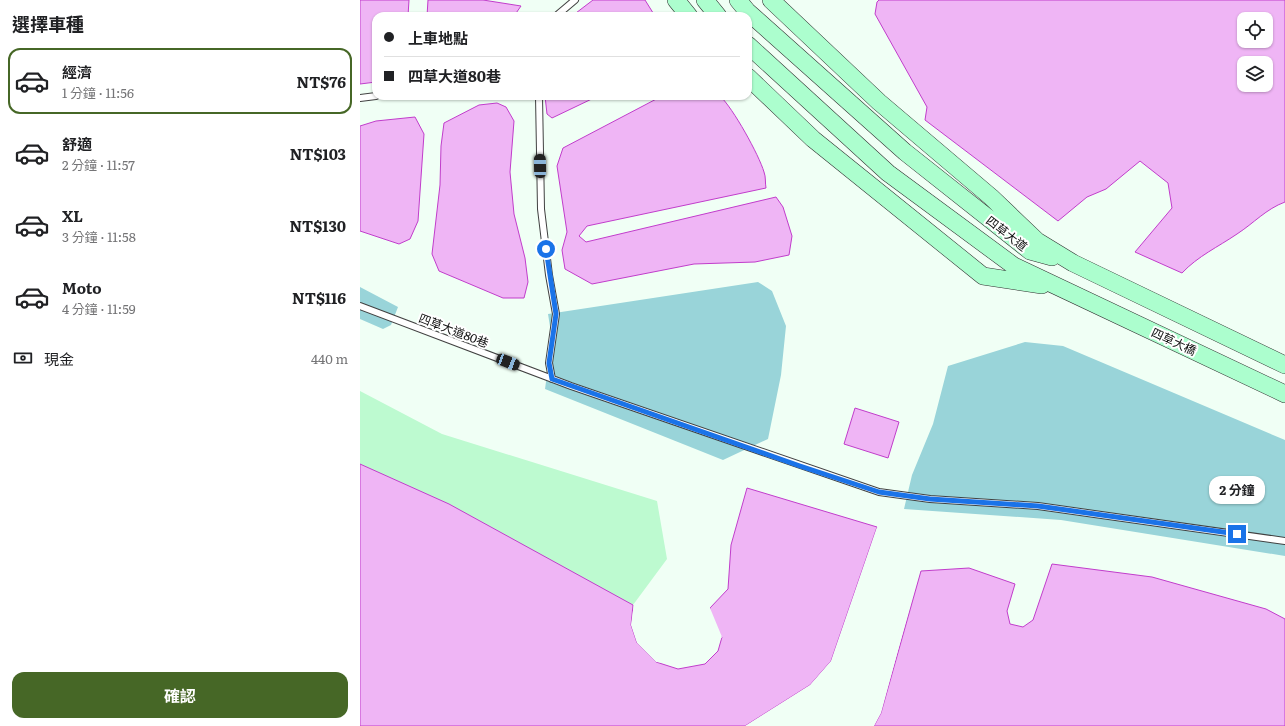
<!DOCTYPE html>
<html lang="zh-TW">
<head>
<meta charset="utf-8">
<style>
	:root { --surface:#fff; --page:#f2f2f2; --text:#202124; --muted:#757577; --line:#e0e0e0; --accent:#466726 }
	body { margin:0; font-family:Literata,"Noto Sans TC",serif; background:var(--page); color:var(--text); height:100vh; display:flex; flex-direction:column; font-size:15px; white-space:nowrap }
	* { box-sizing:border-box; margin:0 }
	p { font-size:13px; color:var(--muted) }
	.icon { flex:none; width:22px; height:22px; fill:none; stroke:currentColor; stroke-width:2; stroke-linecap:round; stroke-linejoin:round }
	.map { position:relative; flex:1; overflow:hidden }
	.panel { display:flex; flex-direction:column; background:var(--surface); width:360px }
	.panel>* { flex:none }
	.top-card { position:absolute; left:12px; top:12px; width:380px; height:88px; border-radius:12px; box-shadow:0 1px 3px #0004; display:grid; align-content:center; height:88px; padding:0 12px; background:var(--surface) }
	.tools { position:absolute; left:877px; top:12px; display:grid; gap:8px }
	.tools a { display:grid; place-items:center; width:36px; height:36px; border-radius:8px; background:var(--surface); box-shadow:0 1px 3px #0004; font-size:20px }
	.end { position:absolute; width:18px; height:18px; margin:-9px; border:5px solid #1a73e8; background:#fff; box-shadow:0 0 0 2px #fff }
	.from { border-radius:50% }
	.bubble { position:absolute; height:28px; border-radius:12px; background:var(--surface); box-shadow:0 1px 3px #0004; font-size:13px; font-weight:700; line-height:28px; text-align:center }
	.car { position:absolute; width:12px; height:24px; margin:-12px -6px; border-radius:5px; box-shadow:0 0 3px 1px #0007; background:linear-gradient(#222 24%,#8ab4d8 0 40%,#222 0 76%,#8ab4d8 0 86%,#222 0) }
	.top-card b { display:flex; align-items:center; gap:14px; height:38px; font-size:15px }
	.top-card b+b { border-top:1px solid var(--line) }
	.top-card i { width:10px; height:10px; background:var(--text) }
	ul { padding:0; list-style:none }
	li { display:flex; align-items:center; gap:12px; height:66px; margin:0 8px 6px; padding:0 4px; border:2px solid transparent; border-radius:12px }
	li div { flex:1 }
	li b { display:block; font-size:15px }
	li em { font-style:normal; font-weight:700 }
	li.active { border-color:var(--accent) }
	li>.icon { width:36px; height:36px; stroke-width:1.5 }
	h2 { padding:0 12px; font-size:18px; line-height:48px }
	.pay { display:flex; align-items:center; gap:10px; height:44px; padding:0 12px; font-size:15px }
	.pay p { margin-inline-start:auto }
	.primary-button { display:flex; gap:8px; margin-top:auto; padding:8px 12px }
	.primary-button a { flex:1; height:46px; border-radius:12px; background:var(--accent); color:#fff; font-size:16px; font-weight:700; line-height:46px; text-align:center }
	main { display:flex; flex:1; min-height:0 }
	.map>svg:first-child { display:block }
	.forest { fill:#99d4d9 }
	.sand { fill:#bdfad0 }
	.water { fill:#efb5f5; stroke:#c13dcb; fill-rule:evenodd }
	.pier { fill:#f0fff5 }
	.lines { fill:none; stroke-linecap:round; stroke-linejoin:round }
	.lane-casing { stroke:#414141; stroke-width:8 }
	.secondary-casing { stroke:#303030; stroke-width:18 }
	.lane { stroke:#fff; stroke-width:6 }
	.secondary { stroke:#acfece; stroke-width:17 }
	.route { stroke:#1a73e8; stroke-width:5 }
	.labels { text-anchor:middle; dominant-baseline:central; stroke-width:4; stroke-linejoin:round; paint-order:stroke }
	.street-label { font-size:12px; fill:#0e0e0e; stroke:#fff }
</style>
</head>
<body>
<main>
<section class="panel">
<h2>選擇車種</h2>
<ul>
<li class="active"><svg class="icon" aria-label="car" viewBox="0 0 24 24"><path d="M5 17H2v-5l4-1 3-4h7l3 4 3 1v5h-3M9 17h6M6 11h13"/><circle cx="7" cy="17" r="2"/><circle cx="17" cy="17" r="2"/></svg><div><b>經濟</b><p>1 分鐘 · 11:56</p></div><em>NT$76</em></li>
<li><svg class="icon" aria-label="car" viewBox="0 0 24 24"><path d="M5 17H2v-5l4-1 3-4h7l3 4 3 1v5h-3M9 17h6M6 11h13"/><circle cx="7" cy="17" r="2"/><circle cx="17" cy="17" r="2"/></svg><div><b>舒適</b><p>2 分鐘 · 11:57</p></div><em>NT$103</em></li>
<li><svg class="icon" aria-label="car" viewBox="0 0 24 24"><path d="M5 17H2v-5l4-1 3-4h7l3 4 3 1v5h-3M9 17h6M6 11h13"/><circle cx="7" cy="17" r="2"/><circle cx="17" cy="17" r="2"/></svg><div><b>XL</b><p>3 分鐘 · 11:58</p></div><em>NT$130</em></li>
<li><svg class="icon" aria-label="car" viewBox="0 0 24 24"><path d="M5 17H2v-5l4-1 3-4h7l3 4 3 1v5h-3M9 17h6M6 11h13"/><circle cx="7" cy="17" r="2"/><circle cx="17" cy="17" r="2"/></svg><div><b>Moto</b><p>4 分鐘 · 11:59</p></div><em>NT$116</em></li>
</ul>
<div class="pay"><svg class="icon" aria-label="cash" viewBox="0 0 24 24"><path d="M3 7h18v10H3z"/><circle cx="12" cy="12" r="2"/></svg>現金<p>440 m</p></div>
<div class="primary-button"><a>確認</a></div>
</section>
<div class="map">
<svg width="925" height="726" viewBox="0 0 925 726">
	<rect width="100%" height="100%" fill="#f0fff5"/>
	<path class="forest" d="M 398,282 L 412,291 L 426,326 L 421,375 L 408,439 L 363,460 L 185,389 L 192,339 L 188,314 Z
		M 0,287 L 38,307 L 31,325 L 23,329 L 0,319 Z
		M 665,342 L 703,346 L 925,440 L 925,556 L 701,520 L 544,509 L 552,475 L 573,424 L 588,366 Z"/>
	<path class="sand" d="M 0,391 L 82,434 L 297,501 L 307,559 L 273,605 L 0,473 Z"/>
	<path class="water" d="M 0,0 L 49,0 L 48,16 L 16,16 L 16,82 L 0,84 Z
		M 68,0 L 123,0 L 161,6 L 154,16 L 67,16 Z
		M 233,0 L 285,0 L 295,16 L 212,16 Z
		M 519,0 L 925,0 L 925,202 C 906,209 894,223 877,234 C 858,247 838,256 822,273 L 775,252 L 812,208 L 808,183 L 780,161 L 746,189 L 727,197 L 698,221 L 565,120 L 567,107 L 515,14 L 517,2 ZM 884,19 L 906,19 L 906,41 L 884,41 ZM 884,63 L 906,63 L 906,85 L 884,85 Z
		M 185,96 L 238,96 L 192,118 L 187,114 Z
		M 302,96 L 360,96 C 373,108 399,155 404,172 C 406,177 405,183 406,188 L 227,226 L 219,236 L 226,242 L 416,197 L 423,207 L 432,236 L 429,255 L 395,262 L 334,264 L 232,284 L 205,269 L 202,250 L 207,232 L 197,166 L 203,148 Z
		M 137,103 L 146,107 L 154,121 L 150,172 L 154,214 L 165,258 L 168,282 L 164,298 L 143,298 L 79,271 L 72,254 L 80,185 L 81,146 L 84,123 L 119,105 Z
		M 55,117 L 64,134 L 58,221 L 50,239 L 39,244 L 0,231 L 0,126 L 16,121 Z
		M 495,408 L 539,422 L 528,458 L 484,444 Z
		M 0,464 L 89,504 L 273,605 L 271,625 L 277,643 L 296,662 L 318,669 L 345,664 L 358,651 L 362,637 L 346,622 L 350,608 L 368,589 L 371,545 L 387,488 L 517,527 L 471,661 L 450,685 L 385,726 L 0,726 Z
		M 692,564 L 792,577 L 906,609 L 925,619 L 925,726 L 514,726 L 521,713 L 561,571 L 609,568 L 655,584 L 647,611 L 650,624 L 663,627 L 673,620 Z"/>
	<path class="pier" d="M 517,527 L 519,528 L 473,663 L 451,687 L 389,726 L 385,726 L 450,685 L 471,661 Z
		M 560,569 L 521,713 L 514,726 L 512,726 L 519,712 Z
		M 274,603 L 273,625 L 279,642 L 297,660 L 307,663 L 296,662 L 277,643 L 271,625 Z
		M 351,603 L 350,608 L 362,637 L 358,643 L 359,637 L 344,622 L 348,607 Z"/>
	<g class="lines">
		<g class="lane-casing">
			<path id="lane" d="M 196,16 L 215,0
				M 179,96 L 181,209 L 189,275 L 196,314 L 189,363 L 192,379
				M 0,98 L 16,96
				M 0,306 L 211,386 L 519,492 L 570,499 L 678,506 L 925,541"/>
		</g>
		<g class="secondary-casing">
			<path id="secondary" d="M 316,0 L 329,16
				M 345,0 L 358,16
				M 378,0 L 387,11 L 545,152 L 670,251 L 692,257
				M 411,0 L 519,102 L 631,197 L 677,241 L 713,263 L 925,365
				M 388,45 L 528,173 L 654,266 L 925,394
				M 388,77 L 453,139 L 623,276 L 682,285"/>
		</g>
		<use href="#lane" class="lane"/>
		<use href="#secondary" class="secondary"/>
	</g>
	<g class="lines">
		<path class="route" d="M 186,249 L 196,314 L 189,363 L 192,379 L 440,466 L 519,492 L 570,499 L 678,506 L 877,534"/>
	</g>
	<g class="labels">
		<g class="street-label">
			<text transform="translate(647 233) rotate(38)">四草大道</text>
			<text transform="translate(94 330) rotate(21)">四草大道80巷</text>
			<text transform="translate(814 341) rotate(25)">四草大橋</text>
		</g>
	</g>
</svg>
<div class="tools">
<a><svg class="icon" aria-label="locate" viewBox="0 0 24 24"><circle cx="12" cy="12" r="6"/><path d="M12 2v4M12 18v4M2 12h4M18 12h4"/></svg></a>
<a><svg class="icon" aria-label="layers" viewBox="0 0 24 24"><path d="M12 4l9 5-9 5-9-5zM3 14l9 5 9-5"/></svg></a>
</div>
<i class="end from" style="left:186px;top:249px"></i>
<i class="end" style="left:877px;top:534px"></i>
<div class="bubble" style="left:849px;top:476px;width:56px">2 分鐘</div>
<i class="car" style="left:180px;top:166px;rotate:359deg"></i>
<i class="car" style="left:148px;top:362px;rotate:111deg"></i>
<div class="top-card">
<b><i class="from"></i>上車地點</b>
<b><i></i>四草大道80巷</b>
</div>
</div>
</main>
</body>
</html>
